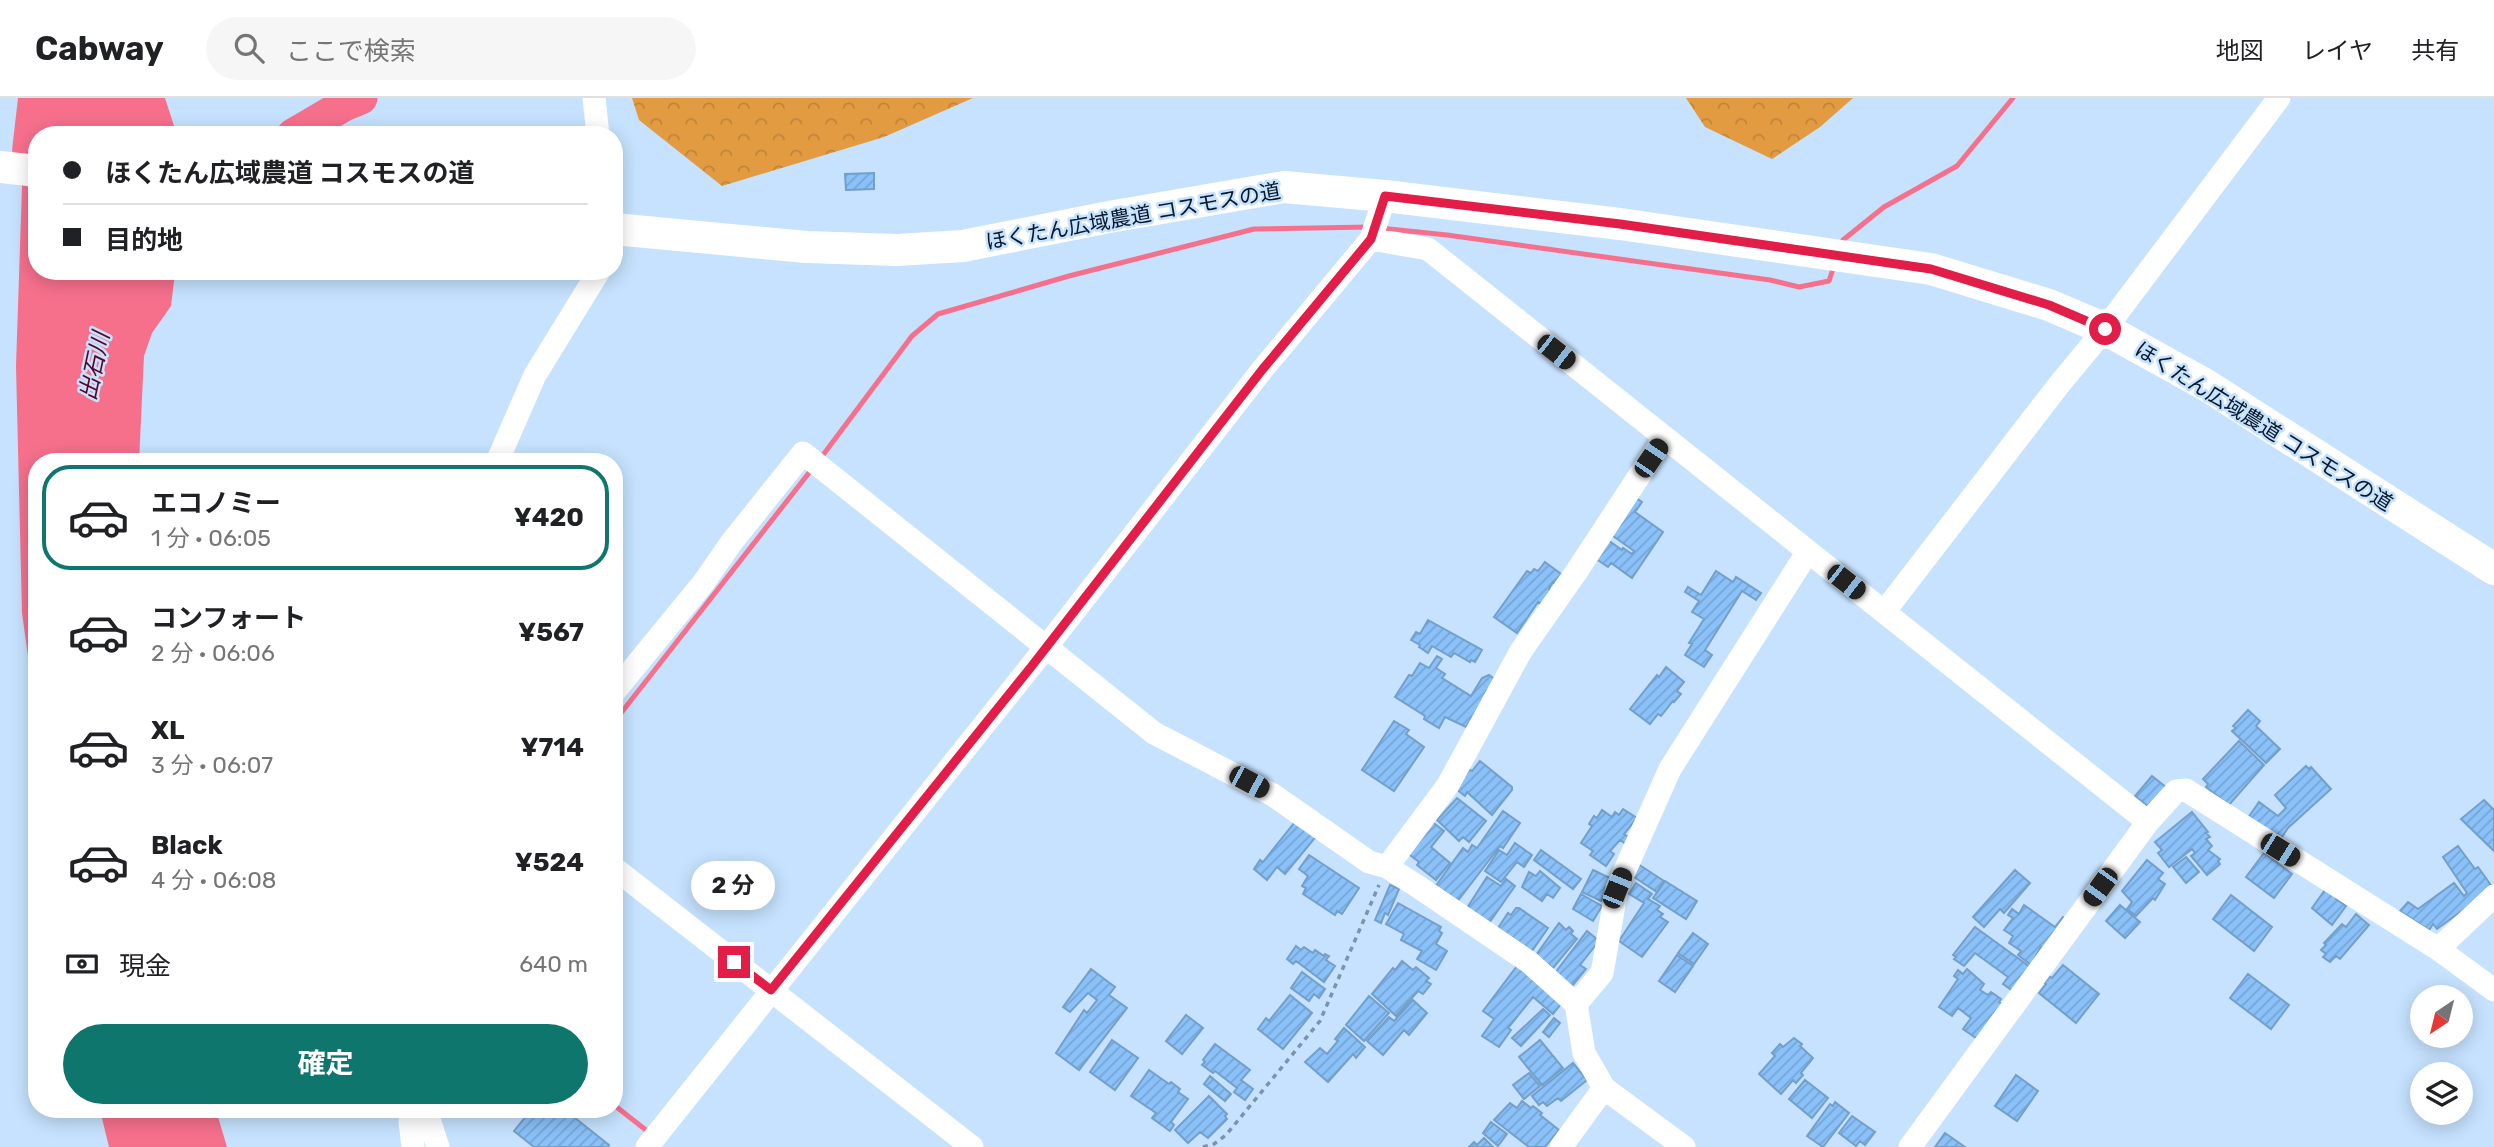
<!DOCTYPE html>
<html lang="ja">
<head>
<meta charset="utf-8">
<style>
	:root { --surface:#fff; --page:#f6f6f6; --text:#202124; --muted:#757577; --line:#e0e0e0; --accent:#0f766e }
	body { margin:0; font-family:Rubik,"Noto Sans JP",sans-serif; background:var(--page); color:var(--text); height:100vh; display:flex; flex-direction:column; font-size:26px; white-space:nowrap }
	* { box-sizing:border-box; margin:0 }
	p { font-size:23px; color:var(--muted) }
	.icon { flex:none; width:38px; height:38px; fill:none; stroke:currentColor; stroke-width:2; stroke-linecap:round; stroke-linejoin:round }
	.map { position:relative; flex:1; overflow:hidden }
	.drawer { position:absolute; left:28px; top:355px; width:595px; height:665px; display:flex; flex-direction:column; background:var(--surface); border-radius:28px; box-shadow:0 4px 18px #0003 }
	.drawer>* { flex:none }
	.banner { position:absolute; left:28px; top:28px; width:595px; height:154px; border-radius:28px; box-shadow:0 4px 18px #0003; display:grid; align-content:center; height:154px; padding:0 35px; background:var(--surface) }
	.needle { width:46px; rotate:215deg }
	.buttons { position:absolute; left:2410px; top:887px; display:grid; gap:14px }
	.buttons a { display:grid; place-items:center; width:63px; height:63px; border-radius:50%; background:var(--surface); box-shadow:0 4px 18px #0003; font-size:35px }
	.end { position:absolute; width:32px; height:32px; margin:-16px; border:9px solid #e11d48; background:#fff; box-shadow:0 0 0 4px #fff }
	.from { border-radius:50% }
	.bubble { position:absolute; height:49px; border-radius:24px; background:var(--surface); box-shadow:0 4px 18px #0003; font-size:23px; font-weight:700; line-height:49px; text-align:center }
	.car { position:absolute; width:21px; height:42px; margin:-21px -10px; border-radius:9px; box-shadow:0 0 5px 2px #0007; background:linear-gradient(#222 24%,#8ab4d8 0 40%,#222 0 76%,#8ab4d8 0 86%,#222 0) }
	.banner b { display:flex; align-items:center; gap:24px; height:66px; font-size:26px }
	.banner b+b { border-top:2px solid var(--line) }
	.banner i { width:18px; height:18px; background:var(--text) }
	ul { padding:12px 0 0; list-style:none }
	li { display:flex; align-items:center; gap:21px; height:105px; margin:0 14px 10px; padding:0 21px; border:4px solid transparent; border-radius:28px }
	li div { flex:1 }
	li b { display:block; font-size:26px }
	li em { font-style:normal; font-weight:700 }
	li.current { border-color:var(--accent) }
	li>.icon { width:63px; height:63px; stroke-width:1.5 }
	.pay { display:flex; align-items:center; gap:18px; height:77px; padding:0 35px; font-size:26px }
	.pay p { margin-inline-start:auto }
	.button { display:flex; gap:14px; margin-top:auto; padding:14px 35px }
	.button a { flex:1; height:80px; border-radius:42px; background:var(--accent); color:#fff; font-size:28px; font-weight:700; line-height:80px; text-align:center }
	header { display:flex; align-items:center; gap:42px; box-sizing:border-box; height:98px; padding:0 35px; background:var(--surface); border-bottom:2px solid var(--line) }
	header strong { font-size:33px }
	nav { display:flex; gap:38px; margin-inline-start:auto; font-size:24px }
	.search { width:490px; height:63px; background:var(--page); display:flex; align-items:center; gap:18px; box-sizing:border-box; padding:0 24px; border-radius:38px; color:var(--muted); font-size:26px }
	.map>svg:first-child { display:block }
	.forest { fill:url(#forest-crowns) }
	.water { fill:#f6708c }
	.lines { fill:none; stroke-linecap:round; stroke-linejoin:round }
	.stream { stroke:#f6708c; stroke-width:5 }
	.river { stroke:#f6708c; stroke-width:33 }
	.building { fill:url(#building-hatch); stroke:#739fcb; stroke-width:2 }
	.path { stroke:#7c93ab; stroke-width:3.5; stroke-dasharray:5 5; stroke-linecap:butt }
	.street { stroke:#fff; stroke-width:23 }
	.secondary { stroke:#fff; stroke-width:32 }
	.route { stroke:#e11d48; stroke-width:9 }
	.labels { text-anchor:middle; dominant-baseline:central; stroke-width:5; stroke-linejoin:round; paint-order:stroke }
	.street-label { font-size:21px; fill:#081929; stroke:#c6e2fe }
	.water-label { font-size:23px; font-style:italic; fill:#5b0422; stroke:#c6e2fe }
</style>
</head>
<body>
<header>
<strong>Cabway</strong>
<div class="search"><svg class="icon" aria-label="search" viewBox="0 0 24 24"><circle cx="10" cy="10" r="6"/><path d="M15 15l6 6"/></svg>ここで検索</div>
<nav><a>地図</a><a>レイヤ</a><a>共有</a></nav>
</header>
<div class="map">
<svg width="2494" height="1049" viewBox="0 0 2494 1049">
	<defs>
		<pattern id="forest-crowns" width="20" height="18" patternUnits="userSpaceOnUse" patternTransform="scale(1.75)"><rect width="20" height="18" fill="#e29b41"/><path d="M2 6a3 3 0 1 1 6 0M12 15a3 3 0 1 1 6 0" fill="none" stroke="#c08539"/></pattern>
		<pattern id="building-hatch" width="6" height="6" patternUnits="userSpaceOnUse" patternTransform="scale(1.75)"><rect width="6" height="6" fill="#8ac1f9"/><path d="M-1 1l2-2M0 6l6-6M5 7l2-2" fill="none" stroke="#76a5d5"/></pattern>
	</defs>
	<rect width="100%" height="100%" fill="#c6e2fe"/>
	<path class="forest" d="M 632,0 L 973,0 L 884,39 L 722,88 L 639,22 Z
		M 1686,0 L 1853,0 L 1820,29 L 1772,61 L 1705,29 Z"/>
	<path class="water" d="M 18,0 L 165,0 L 177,37 L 37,37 L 37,173 L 178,173 L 174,183 L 171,208 L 152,235 L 144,258 L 139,364 L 37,364 L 37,623 L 22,515 L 16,268 L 22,89 L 12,52 Z
		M 100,1012 L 216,1012 L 227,1049 L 109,1049 Z"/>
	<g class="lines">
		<path class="stream" d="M 1380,130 L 1447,137 L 1770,182 L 1799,189 L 1829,183 L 1834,168
			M 1841,149 L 1843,142 L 1884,109 L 1957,68 L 2013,0
			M 820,361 L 912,238 L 938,216 L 1069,178 L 1254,131 L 1370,129
			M 614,624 L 812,371
			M 614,1007 L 651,1036"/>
		<path class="river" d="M 293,37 L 344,7 L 361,0"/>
	</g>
	<path class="building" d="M 874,75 L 874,91 L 846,92 L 845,76 Z
		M 1635,399 L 1642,404 L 1635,414 L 1663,434 L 1632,480 L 1611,465 L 1608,469 L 1593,459 L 1605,440 L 1622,452 L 1623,450 L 1632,456 L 1634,453 L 1609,435 Z
		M 1545,464 L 1565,479 L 1558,488 L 1553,484 L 1549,491 L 1553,494 L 1543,508 L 1538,504 L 1517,535 L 1494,519 L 1527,473 L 1531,475 L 1534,471 L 1538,473 Z
		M 1716,473 L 1733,484 L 1736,479 L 1761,495 L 1756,502 L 1742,493 L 1705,552 L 1712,557 L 1704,569 L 1685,557 L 1692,546 L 1689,545 L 1704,521 L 1692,514 L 1699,503 L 1685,494 L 1688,489 L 1701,497 Z
		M 1428,522 L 1482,552 L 1475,564 L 1471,562 L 1470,564 L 1454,555 L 1451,559 L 1432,548 L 1428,555 L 1419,549 L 1420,547 L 1411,542 L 1416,534 L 1420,536 Z
		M 1437,558 L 1442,561 L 1436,570 L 1445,576 L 1442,580 L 1471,598 L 1482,580 L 1489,577 L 1496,582 L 1466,629 L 1445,619 L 1439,630 L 1424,621 L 1425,618 L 1395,599 L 1409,577 L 1412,578 L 1420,565 L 1429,570 Z
		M 1666,569 L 1684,584 L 1677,593 L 1681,596 L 1674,604 L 1673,603 L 1661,618 L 1658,616 L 1650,626 L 1630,611 L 1657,577 L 1659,579 Z
		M 2248,612 L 2260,623 L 2256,628 L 2280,651 L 2266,665 L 2232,633 L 2236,630 L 2233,628 Z
		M 1394,623 L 1409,632 L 1406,636 L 1424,649 L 1394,693 L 1362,672 Z
		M 2239,643 L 2264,667 L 2229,707 L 2206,689 L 2208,686 L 2203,681 Z
		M 1480,663 L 1512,689 L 1512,692 L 1492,717 L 1467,694 L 1465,698 L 1455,690 L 1469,671 L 1472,673 Z
		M 2306,668 L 2309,671 L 2311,669 L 2331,691 L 2288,730 L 2280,742 L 2248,720 L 2259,704 L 2278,718 L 2286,710 L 2275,697 Z
		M 2152,678 L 2167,690 L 2150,710 L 2135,698 Z
		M 1457,700 L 1486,723 L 1469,744 L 1463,739 L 1459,743 L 1437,722 Z
		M 2484,702 L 2494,712 L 2494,753 L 2461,721 Z
		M 1623,711 L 1637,720 L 1624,736 L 1630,740 L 1626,746 L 1620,742 L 1610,753 L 1614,756 L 1606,768 L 1590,757 L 1593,753 L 1581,745 L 1592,728 L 1589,726 L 1594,718 L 1597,720 L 1602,712 L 1612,719 L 1615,714 L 1619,717 Z
		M 1503,713 L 1520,725 L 1503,750 L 1500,748 L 1457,804 L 1435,789 L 1463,750 L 1468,754 L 1472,747 L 1477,750 Z
		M 2192,714 L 2208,734 L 2206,735 L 2210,739 L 2206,741 L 2212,748 L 2208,752 L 2220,761 L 2218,763 L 2220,766 L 2207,777 L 2191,758 L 2195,755 L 2192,751 L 2169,769 L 2158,755 L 2162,752 L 2155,744 Z
		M 1298,720 L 1319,735 L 1285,776 L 1277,769 L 1267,782 L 1254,771 L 1260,762 L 1263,764 Z
		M 1431,723 L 1444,733 L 1431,749 L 1450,765 L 1436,782 L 1417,767 L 1419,764 L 1406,754 Z
		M 1515,745 L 1532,757 L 1524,769 L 1517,764 L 1501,784 L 1485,773 L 1499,752 L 1507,757 Z
		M 2458,748 L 2475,771 L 2478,769 L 2493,790 L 2437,831 L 2433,826 L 2429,832 L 2400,813 L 2408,804 L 2418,811 L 2454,785 L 2464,798 L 2467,795 L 2443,759 Z
		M 1541,752 L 1581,781 L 1573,791 L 1534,762 Z
		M 2264,755 L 2292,776 L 2274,800 L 2246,779 Z
		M 1309,757 L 1359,790 L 1342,816 L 1337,813 L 1335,817 L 1303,796 L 1306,790 L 1302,788 L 1308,778 L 1299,771 Z
		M 2186,759 L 2199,774 L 2186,785 L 2173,769 Z
		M 2147,762 L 2163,775 L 2158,781 L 2165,786 L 2155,802 L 2153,800 L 2136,818 L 2127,811 L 2132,804 L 2122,793 Z
		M 1638,766 L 1664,783 L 1657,794 L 1631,777 Z
		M 1593,772 L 1612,781 L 1601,803 L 1582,794 Z
		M 2015,772 L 2030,785 L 2004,815 L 2000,811 L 1984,829 L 1973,819 Z
		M 1540,773 L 1560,790 L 1553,800 L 1547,796 L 1542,803 L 1522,789 L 1529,774 L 1536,778 Z
		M 1487,779 L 1501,788 L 1506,781 L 1515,788 L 1489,825 L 1467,810 Z
		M 1665,783 L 1697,803 L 1686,821 L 1653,800 Z
		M 1636,785 L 1652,796 L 1648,801 L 1660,808 L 1657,812 L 1663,816 L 1660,819 L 1668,824 L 1642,859 L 1619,843 L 1644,805 L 1629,796 Z
		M 1390,787 L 1399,791 L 1388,817 L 1385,815 L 1381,825 L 1375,822 Z
		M 2327,789 L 2339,797 L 2336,801 L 2346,808 L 2332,827 L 2312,810 Z
		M 1581,796 L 1602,808 L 1593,823 L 1573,811 Z
		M 2231,797 L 2272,829 L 2254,853 L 2213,821 Z
		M 1398,805 L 1441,829 L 1439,833 L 1442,835 L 1436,846 L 1447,853 L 1436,872 L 1417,861 L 1422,853 L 1401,842 L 1404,836 L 1386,826 Z
		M 2024,807 L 2055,829 L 2063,819 L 2068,822 L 2044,851 L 2041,849 L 2031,867 L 2018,857 L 2021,853 L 2009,845 L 2013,838 L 2004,832 L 2013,820 L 2008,817 L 2012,811 L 2019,816 Z
		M 2120,807 L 2140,824 L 2125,840 L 2106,823 Z
		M 1516,810 L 1519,810 L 1548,830 L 1532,853 L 1498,830 L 1508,815 L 1511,817 Z
		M 2356,816 L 2369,827 L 2340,861 L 2336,858 L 2330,864 L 2323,859 L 2326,856 L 2321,852 L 2326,847 L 2324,845 L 2342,826 L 2346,829 Z
		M 1559,825 L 1566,832 L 1569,829 L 1573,833 L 1571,836 L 1577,841 L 1553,870 L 1536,857 Z
		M 1975,829 L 2030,869 L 2013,893 L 2003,886 L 2008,879 L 1975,855 L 1964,868 L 1954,861 L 1956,859 L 1953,857 Z
		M 1587,833 L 1599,843 L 1580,867 L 1586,871 L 1572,888 L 1555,875 Z
		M 1693,835 L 1708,846 L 1694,866 L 1678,855 Z
		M 1296,848 L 1301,852 L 1304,849 L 1313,855 L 1315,852 L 1324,858 L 1325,856 L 1329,858 L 1326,862 L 1335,868 L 1324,884 L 1296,863 L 1293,866 L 1287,861 Z
		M 1677,857 L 1693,868 L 1675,894 L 1659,883 Z
		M 1402,863 L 1413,872 L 1416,869 L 1429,880 L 1426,883 L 1431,886 L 1423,896 L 1418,893 L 1396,918 L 1372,896 L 1393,870 L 1395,872 Z
		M 2063,867 L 2099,896 L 2076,925 L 2039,895 L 2046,886 L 2043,884 L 2049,878 L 2052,880 Z
		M 1517,868 L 1561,906 L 1553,916 L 1533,899 L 1508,930 L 1511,932 L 1499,949 L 1482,938 L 1494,921 L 1483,913 Z
		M 1091,871 L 1115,889 L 1109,897 L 1127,910 L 1079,972 L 1056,955 L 1084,912 L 1087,915 L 1097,902 L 1088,895 L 1070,914 L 1063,909 Z
		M 1967,871 L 1984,886 L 1980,892 L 1988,897 L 1991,894 L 2001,901 L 1999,904 L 2003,907 L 1979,942 L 1963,931 L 1971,920 L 1958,910 L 1952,918 L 1939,909 L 1958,881 L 1954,878 L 1958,872 L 1963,876 Z
		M 1302,874 L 1325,891 L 1319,900 L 1314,896 L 1309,903 L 1291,890 Z
		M 2248,876 L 2289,907 L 2271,931 L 2230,900 Z
		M 1290,897 L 1312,915 L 1283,951 L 1258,931 L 1266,920 L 1269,923 Z
		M 1369,898 L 1389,915 L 1364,943 L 1346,927 Z
		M 1413,902 L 1427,915 L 1409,937 L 1404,932 L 1383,957 L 1367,943 L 1389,919 L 1394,923 Z
		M 1543,911 L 1550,917 L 1521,948 L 1512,940 Z
		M 1186,917 L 1203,930 L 1182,956 L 1166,943 Z
		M 1554,920 L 1560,925 L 1549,939 L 1543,934 Z
		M 1344,930 L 1365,949 L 1356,960 L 1353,956 L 1328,984 L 1305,964 L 1320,950 L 1327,956 L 1338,943 L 1335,941 Z
		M 1794,940 L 1802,946 L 1800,948 L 1813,960 L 1801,975 L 1803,977 L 1796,985 L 1793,982 L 1781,996 L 1759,976 L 1775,958 L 1772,955 L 1780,946 L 1783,949 Z
		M 1112,942 L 1138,960 L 1115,992 L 1090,974 Z
		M 1540,942 L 1563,970 L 1542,987 L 1519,959 Z
		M 1215,946 L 1250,972 L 1241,982 L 1253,991 L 1245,1002 L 1234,994 L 1237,990 L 1215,973 L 1213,975 L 1202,967 L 1205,964 L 1203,962 Z
		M 1573,965 L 1587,982 L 1561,1003 L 1558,1000 L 1547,1008 L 1543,1004 L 1539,1007 L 1532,998 Z
		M 1149,972 L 1169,986 L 1171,984 L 1180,991 L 1178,994 L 1188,1001 L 1171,1024 L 1174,1027 L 1170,1033 L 1152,1020 L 1156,1015 L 1131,998 Z
		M 1529,975 L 1540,988 L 1524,1001 L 1513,987 Z
		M 2016,977 L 2038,993 L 2017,1023 L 1995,1008 Z
		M 1210,978 L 1231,996 L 1225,1003 L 1204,986 Z
		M 1805,982 L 1828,1000 L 1812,1020 L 1789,1001 Z
		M 1209,998 L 1227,1016 L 1225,1018 L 1227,1021 L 1208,1040 L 1200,1034 L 1188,1045 L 1175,1032 Z
		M 1522,1003 L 1531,1010 L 1533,1008 L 1542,1015 L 1540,1017 L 1559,1032 L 1545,1049 L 1529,1049 L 1494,1022 L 1510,1005 L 1517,1010 Z
		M 1835,1004 L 1849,1015 L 1823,1049 L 1807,1038 L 1830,1006 L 1833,1008 Z
		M 531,1012 L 565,1012 L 609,1047 L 608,1049 L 534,1049 L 514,1033 Z
		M 1852,1018 L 1875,1034 L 1865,1047 L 1860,1043 L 1856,1048 L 1839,1035 Z
		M 1491,1024 L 1507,1036 L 1498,1048 L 1483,1035 Z
		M 1945,1035 L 1965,1049 L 1935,1049 Z
		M 1484,1040 L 1493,1049 L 1469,1049 L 1474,1044 L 1477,1047 Z"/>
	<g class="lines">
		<path class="path" d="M 1203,1049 L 1214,1046 L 1226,1037 L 1320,923 L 1379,787"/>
		<path class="street" d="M 594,0 L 598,37
			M 1371,141 L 1428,151 L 2148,724
			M 497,364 L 535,277 L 599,173
			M 1884,514 L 2058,288 L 2105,231 L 2279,0
			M 614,594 L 704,484 L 731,445 L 803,355 L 1154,635 L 1273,697 L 1369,764 L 1387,769 L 1417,788 L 1529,864 L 1576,906 L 1584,955 L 1604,990 L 1684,1049
			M 1387,769 L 1448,687 L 1521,553 L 1577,473 L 1664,340
			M 614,770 L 972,1049
			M 2438,851 L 2494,798
			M 1576,906 L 1602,875 L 1617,790 L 1670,671 L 1807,455
			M 412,1012 L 410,1024 L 413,1049
			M 426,1012 L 438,1049
			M 647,1049 L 1047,548 L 1262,272 L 1371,141 L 1385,98
			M 1561,1049 L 1604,990
			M 1910,1049 L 2148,724 L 2176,693 L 2186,692 L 2438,851 L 2494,892"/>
		<path class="secondary" d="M 0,69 L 37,73
			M 614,131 L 806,149 L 897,152 L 963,148 L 1109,119 L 1284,89 L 1385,98 L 1620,126 L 1931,171 L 2049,207 L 2105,231 L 2206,287 L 2494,471"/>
	</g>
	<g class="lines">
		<path class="route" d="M 734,864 L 771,892 L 1031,569 L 1262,272 L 1371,141 L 1385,98 L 1620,126 L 1931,171 L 2049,207 L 2105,231"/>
	</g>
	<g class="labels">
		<g class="street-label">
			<text transform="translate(1133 118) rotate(-10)">ほくたん広域農道 コスモスの道</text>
			<text transform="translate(2264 328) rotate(32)">ほくたん広域農道 コスモスの道</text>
		</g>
		<g class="water-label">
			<text transform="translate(94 268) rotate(-78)">出石川</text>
		</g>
	</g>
</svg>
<div class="buttons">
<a><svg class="needle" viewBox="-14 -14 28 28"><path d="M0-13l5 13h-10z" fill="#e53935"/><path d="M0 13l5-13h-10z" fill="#757577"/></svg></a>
<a><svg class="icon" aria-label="layers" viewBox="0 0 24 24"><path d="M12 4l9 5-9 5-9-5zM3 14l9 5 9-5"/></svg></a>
</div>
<i class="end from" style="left:2105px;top:231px"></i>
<i class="end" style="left:734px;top:864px"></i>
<div class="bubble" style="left:691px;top:763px;width:84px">2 分</div>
<i class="car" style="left:1556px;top:254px;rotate:128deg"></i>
<i class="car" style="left:1651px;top:360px;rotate:34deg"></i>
<i class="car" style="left:1846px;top:484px;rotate:128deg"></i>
<i class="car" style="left:1249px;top:684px;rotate:118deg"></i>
<i class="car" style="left:2280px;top:752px;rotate:122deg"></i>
<i class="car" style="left:2100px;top:789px;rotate:216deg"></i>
<i class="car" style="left:1617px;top:790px;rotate:22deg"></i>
<div class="banner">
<b><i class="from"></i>ほくたん広域農道 コスモスの道</b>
<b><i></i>目的地</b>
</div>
<section class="drawer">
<ul>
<li class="current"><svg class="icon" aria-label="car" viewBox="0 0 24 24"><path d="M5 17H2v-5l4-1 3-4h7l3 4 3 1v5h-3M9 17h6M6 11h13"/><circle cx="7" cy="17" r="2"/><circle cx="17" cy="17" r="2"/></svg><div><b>エコノミー</b><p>1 分 · 06:05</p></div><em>¥420</em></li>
<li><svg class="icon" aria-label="car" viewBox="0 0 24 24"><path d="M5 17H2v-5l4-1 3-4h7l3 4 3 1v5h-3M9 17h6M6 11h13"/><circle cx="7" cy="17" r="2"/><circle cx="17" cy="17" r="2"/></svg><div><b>コンフォート</b><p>2 分 · 06:06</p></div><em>¥567</em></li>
<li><svg class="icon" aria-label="car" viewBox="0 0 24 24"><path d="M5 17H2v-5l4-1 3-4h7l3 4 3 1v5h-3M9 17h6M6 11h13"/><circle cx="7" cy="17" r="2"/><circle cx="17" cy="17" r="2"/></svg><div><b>XL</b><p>3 分 · 06:07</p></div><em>¥714</em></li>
<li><svg class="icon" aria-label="car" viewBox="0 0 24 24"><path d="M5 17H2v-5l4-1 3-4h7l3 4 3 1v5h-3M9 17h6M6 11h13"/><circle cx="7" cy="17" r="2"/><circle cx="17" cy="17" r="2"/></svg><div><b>Black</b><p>4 分 · 06:08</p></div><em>¥524</em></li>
</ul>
<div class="pay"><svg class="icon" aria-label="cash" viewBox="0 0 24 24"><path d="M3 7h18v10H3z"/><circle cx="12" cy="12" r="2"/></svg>現金<p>640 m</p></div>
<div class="button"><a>確定</a></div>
</section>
</div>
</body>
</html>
